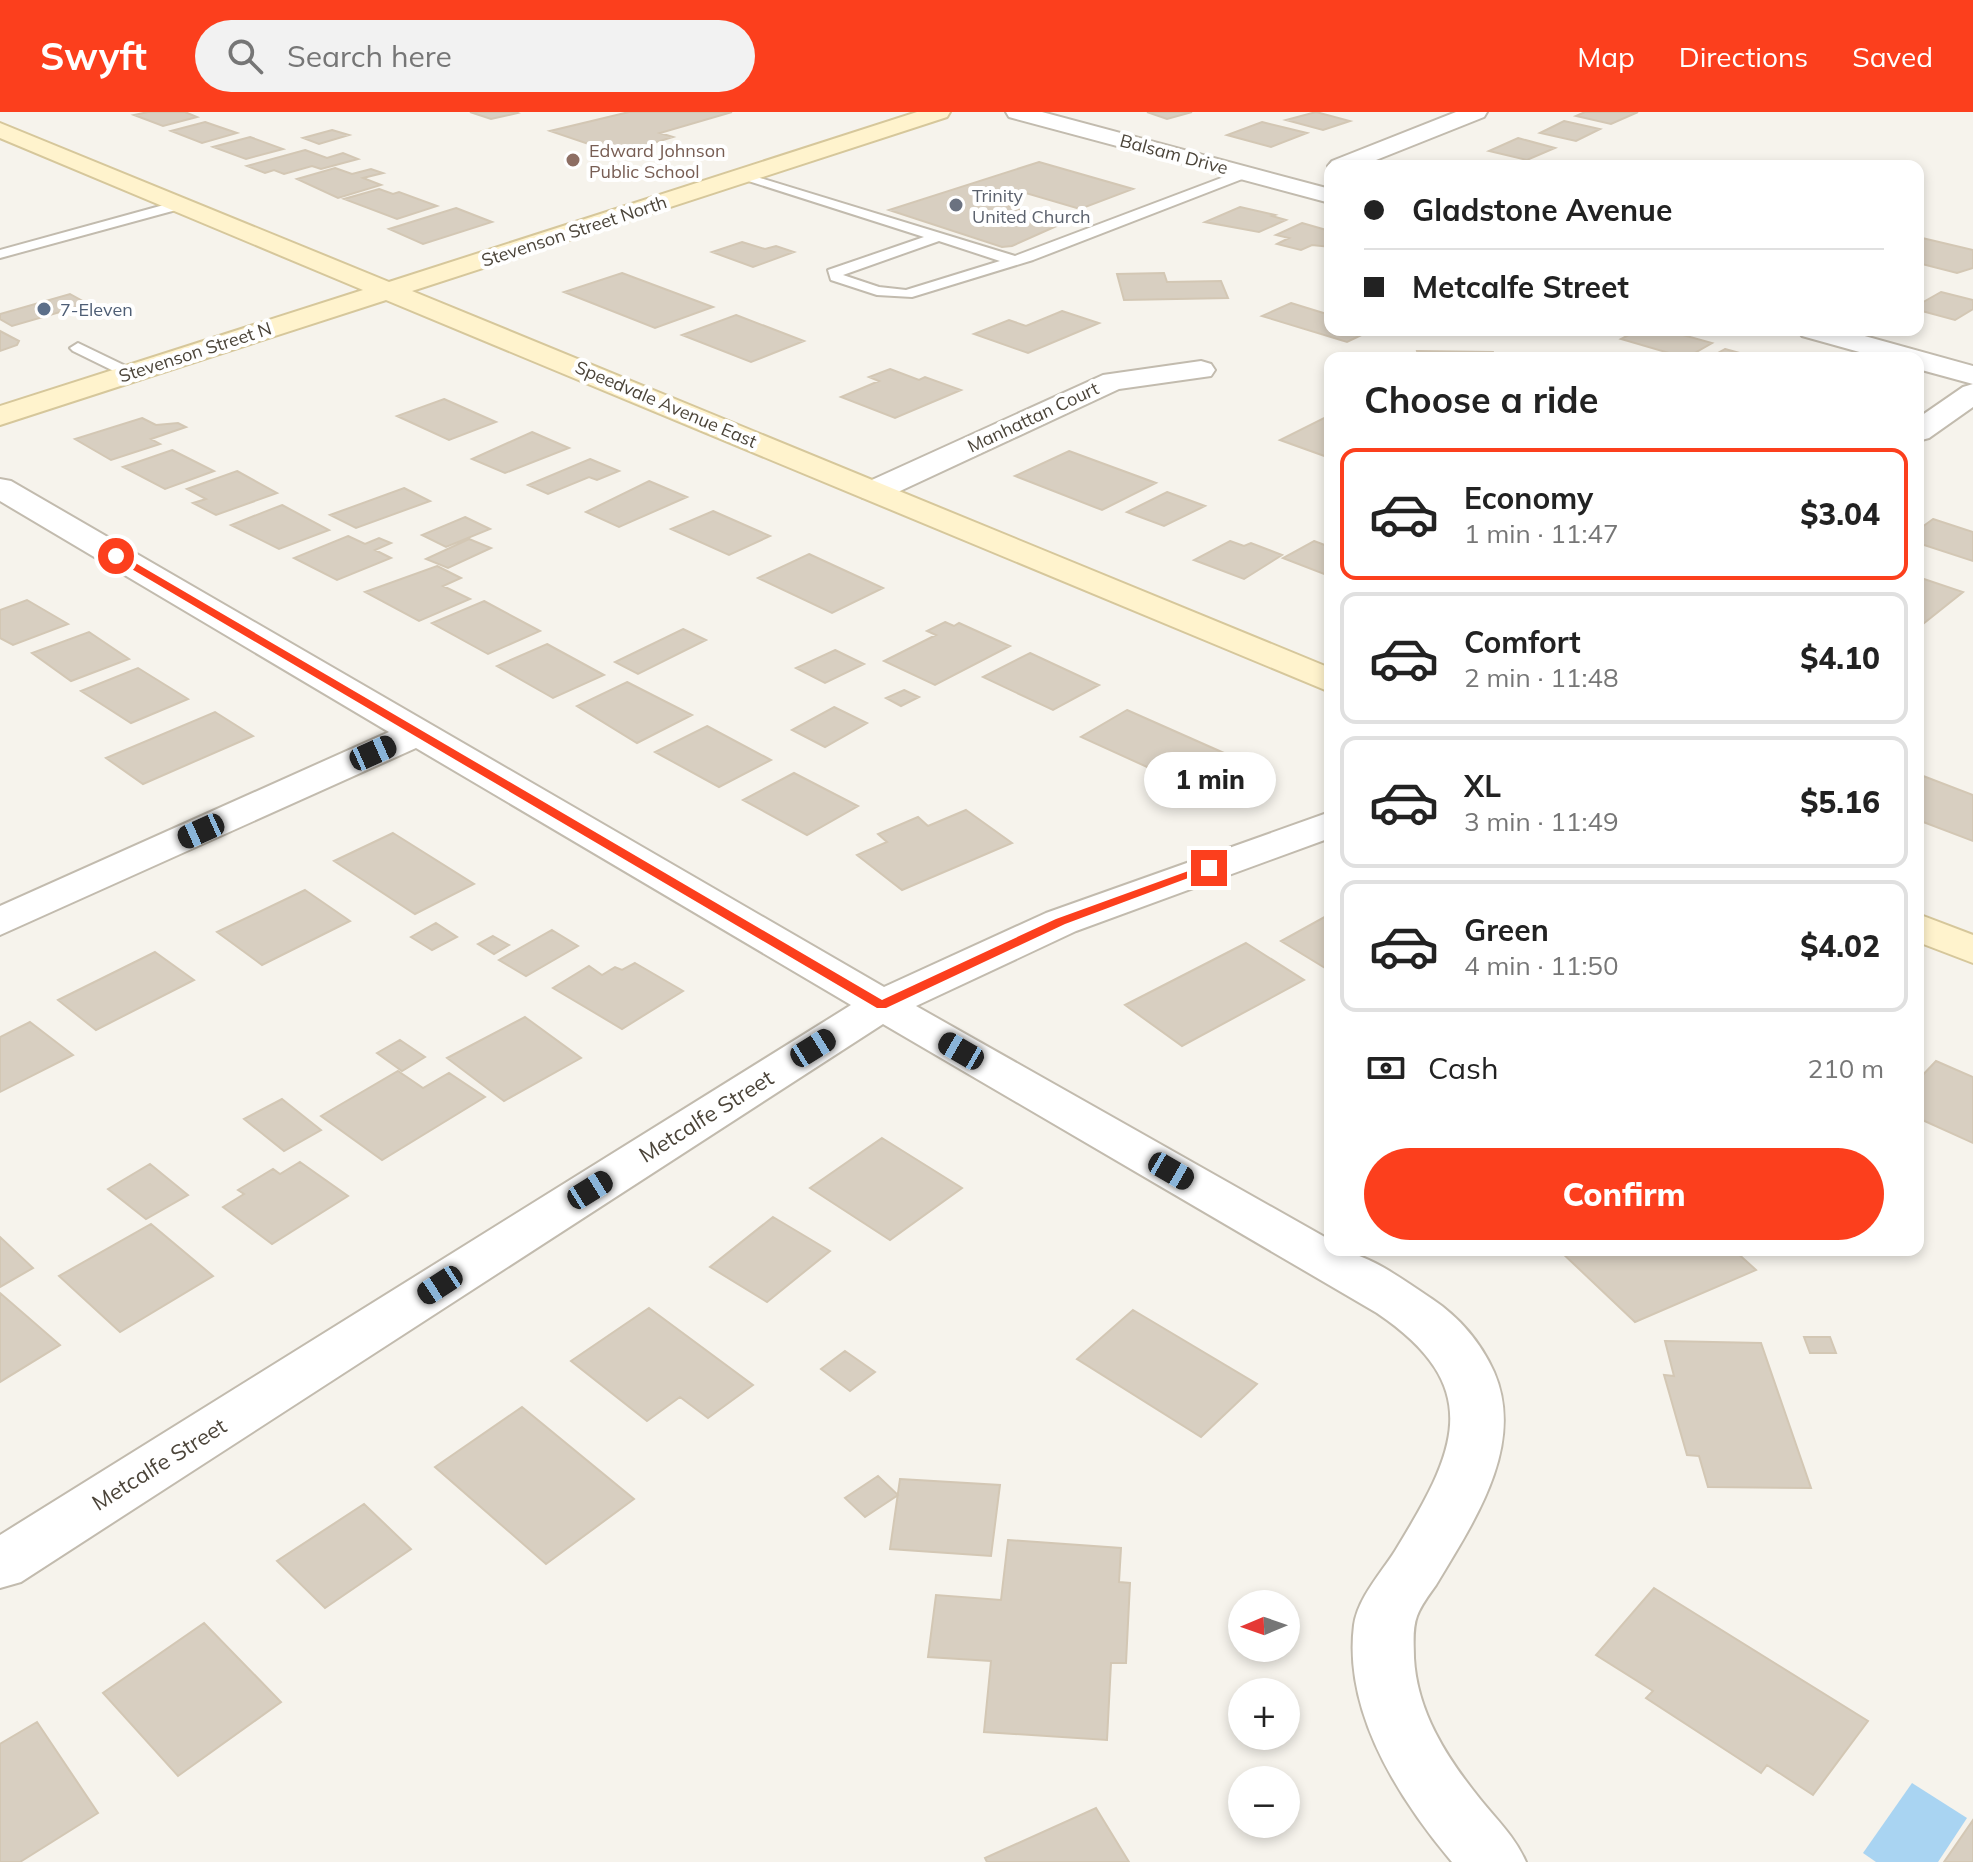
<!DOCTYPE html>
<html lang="en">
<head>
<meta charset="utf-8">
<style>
	:root { --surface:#fff; --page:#f2f2f2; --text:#222; --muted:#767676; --line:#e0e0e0; --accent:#fc3f1d }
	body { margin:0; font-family:Mulish,sans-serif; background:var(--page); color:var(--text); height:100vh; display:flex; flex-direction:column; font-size:30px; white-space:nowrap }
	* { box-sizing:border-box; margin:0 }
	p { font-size:26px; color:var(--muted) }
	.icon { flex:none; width:44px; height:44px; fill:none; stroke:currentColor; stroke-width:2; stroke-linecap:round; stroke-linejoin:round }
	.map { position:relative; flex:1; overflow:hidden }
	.panel { position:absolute; left:1324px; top:240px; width:600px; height:904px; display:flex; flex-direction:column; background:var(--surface); border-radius:16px; box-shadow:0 4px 12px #0003 }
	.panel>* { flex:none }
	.banner { position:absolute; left:1324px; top:48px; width:600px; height:176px; border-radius:16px; box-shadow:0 4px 12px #0003; display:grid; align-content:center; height:176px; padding:0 40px; background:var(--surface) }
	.needle { width:52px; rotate:268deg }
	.tools { position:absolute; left:1228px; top:1478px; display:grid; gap:16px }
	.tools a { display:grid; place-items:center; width:72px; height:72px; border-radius:50%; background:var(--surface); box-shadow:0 4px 12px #0003; font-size:40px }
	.end { position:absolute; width:36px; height:36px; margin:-18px; border:10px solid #fc3f1d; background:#fff; box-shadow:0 0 0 4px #fff }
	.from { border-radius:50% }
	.bubble { position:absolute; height:56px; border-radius:28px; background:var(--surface); box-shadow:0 4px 12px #0003; font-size:26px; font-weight:800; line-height:56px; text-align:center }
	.car { position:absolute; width:24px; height:48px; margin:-24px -12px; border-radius:10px; box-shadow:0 0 6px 2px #0007; background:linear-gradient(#222 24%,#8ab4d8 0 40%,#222 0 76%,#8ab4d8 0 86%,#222 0) }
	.banner b { display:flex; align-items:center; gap:28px; height:76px; font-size:30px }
	.banner b+b { border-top:2px solid var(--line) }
	.banner i { width:20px; height:20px; background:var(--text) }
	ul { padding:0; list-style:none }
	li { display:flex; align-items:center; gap:24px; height:132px; margin:0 16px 12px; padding:0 24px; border:4px solid var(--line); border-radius:16px }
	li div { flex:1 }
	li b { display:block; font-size:30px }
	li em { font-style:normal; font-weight:800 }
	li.active { border-color:var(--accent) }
	li>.icon { width:72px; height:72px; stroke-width:1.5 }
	h2 { padding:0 40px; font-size:36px; line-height:96px }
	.pay { display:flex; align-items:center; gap:20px; height:88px; padding:0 40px; font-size:30px }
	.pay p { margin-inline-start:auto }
	.action { display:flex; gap:16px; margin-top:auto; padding:16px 40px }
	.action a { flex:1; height:92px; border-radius:48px; background:var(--accent); color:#fff; font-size:32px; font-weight:800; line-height:92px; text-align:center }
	header { display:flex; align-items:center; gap:48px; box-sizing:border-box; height:112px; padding:0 40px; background:var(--accent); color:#fff }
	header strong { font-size:38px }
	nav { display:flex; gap:44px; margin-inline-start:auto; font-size:28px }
	.search { width:560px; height:72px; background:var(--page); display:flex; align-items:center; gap:20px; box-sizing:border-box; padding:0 28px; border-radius:44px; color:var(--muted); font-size:30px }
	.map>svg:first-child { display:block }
	.water { fill:#a9d4f2 }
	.building { fill:#d8cfc1; stroke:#d3c7b4; stroke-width:2 }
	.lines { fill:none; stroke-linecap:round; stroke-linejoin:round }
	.lane-casing { stroke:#c2bbae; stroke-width:4 }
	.street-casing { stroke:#c2bbae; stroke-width:4 }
	.secondary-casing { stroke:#d6c79b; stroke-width:4 }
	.lane { fill:#fff; fill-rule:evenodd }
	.street { fill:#fff; fill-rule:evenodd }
	.secondary { fill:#fff3cd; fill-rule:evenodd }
	.route { fill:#fc3f1d }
	.education-dot { fill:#8d6e63; stroke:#fff; stroke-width:3 }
	.worship-dot { fill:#6b7280; stroke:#fff; stroke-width:3 }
	.service-dot { fill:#5c6f8a; stroke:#fff; stroke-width:3 }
	.labels { text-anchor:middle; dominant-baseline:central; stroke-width:8; stroke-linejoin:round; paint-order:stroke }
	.far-education-label { font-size:18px; fill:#785e54; stroke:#fff; text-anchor:start }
	.far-street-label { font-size:18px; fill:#4b4439; stroke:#fff }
	.far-worship-label { font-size:18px; fill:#5b616d; stroke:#fff; text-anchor:start }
	.far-service-label { font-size:18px; fill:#4e5e75; stroke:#fff; text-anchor:start }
	.street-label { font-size:22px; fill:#4b4439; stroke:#fff }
</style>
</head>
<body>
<header>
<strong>Swyft</strong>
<div class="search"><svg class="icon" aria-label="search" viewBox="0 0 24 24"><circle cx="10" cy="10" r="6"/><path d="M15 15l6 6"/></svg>Search here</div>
<nav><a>Map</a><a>Directions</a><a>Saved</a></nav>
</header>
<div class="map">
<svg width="1973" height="1750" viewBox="0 0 1973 1750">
	<rect width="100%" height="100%" fill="#f6f3ec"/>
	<path class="water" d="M 1912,1671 L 1967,1706 L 1938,1750 L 1876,1750 L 1863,1741 Z"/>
	<path class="building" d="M 148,0 L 185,0 L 197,5 L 163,14 L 134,3 Z
		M 470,0 L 516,0 L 518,1 L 491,7 Z
		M 629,0 L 732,0 L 660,21 L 673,25 L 618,42 L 550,19 Z
		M 1147,0 L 1192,0 L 1167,7 Z
		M 1316,0 L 1350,9 L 1323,18 L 1286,8 Z
		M 1585,0 L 1638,0 L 1611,12 L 1576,4 Z
		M 1564,9 L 1600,17 L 1576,29 L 1540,21 Z
		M 205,10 L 237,21 L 202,31 L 171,19 Z
		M 1262,10 L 1307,21 L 1271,35 L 1227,23 Z
		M 332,18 L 349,23 L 319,32 L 303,26 Z
		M 250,25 L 283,37 L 246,47 L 213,35 Z
		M 1518,26 L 1555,36 L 1527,48 L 1489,39 Z
		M 305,38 L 327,46 L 343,41 L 358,47 L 321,57 L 312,54 L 284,62 L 274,58 L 265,61 L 247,54 Z
		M 1039,50 L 1133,77 L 1080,97 L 1019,79 L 992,88 L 1061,112 L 1012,134 L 1002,135 L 889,98 Z
		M 335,56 L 352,62 L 371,57 L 383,61 L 363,66 L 381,73 L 338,86 L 297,67 Z
		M 379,77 L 393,82 L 399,80 L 437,94 L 397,107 L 344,87 Z
		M 1240,95 L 1275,103 L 1272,104 L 1286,108 L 1259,120 L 1205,110 Z
		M 456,96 L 492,110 L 423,132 L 389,117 Z
		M 1302,111 L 1330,119 L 1330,135 L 1312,133 L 1301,138 L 1277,132 L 1289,126 L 1276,123 Z
		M 1918,125 L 1973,138 L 1973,156 L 1957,161 L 1918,151 Z
		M 742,130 L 765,137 L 776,134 L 794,140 L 753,155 L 712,140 Z
		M 622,161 L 713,195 L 655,216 L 564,180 Z
		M 1164,161 L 1167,170 L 1221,169 L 1228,186 L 1124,188 L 1117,162 Z
		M 1941,180 L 1973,188 L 1973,197 L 1955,208 L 1918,198 L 1918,193 Z
		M 70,182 L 88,192 L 12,214 L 0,207 L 0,202 Z
		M 1291,191 L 1330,203 L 1330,218 L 1372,218 L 1347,230 L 1262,204 Z
		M 1062,199 L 1099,211 L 1028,241 L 974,222 L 1009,208 L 1026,214 Z
		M 736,203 L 804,229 L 751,250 L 682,223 Z
		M 1638,218 L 1665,218 L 1712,231 L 1686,246 L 1621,227 Z
		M 0,219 L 19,229 L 17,233 L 0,239 Z
		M 1725,237 L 1758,246 L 1709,246 Z
		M 1417,239 L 1493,240 L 1495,246 L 1419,246 Z
		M 890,257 L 919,268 L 925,265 L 961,278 L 895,306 L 841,285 L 879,269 L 869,265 Z
		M 444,287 L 496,310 L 449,328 L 397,304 Z
		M 1330,303 L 1330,346 L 1280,328 Z
		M 142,306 L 156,313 L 178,311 L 186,315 L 151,327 L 160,332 L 111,348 L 75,327 Z
		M 532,320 L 569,336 L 505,361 L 472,347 Z
		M 172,338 L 214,359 L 165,377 L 123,355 Z
		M 1069,339 L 1156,371 L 1102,398 L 1015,364 Z
		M 590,347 L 619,359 L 597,368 L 589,365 L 548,382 L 528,373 Z
		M 237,359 L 277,381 L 216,403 L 193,391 L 206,387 L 187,377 Z
		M 649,369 L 687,385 L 619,415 L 586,400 Z
		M 404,376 L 430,389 L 356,416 L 330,403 Z
		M 1167,380 L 1205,394 L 1164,414 L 1127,400 Z
		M 282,393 L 329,418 L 279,437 L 231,413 Z
		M 713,399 L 770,424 L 729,443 L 671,417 Z
		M 465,405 L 490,417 L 446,435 L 422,423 Z
		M 1933,407 L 1973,420 L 1973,449 L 1918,431 L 1918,418 Z
		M 348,424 L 365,432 L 379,426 L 391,431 L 375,438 L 391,446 L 337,468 L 294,446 Z
		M 469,427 L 491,436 L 448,456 L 426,447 Z
		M 1230,429 L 1244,434 L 1251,431 L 1282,443 L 1244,467 L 1194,448 Z
		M 1314,429 L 1330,435 L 1330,459 L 1324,462 L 1283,446 Z
		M 809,442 L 883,476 L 832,501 L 758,466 Z
		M 437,454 L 461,466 L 443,474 L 470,487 L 419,509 L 365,480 Z
		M 1918,465 L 1963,480 L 1918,516 Z
		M 27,488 L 68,512 L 13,533 L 0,526 L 0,498 Z
		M 484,489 L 540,519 L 488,542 L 432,511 Z
		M 945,510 L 954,514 L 959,511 L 1010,534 L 935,573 L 884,549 L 936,523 L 927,519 Z
		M 683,517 L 706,528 L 638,562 L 615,550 Z
		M 89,520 L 129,547 L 71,569 L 32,541 Z
		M 547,532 L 604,563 L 553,586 L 497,554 Z
		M 835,538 L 864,552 L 825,571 L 796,556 Z
		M 1030,541 L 1099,573 L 1053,598 L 983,565 Z
		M 138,556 L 188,587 L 131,611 L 81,579 Z
		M 627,570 L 692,603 L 637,631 L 577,594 Z
		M 904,578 L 919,585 L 901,594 L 886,586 Z
		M 834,595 L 867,611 L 825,635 L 792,618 Z
		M 1127,598 L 1224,641 L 1178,669 L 1081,625 Z
		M 215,600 L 253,624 L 143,672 L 106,646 Z
		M 707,614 L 771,648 L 719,675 L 655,640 Z
		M 794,661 L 858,694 L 807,723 L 743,688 Z
		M 1918,662 L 1973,683 L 1973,729 L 1918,708 Z
		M 966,698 L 1012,731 L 902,778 L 857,743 L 887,730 L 878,722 L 918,705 L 928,714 Z
		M 393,721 L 474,772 L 415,802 L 334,749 Z
		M 305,778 L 350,809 L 262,853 L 217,820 Z
		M 1330,802 L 1330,859 L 1281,829 Z
		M 436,811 L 457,825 L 432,838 L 411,825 Z
		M 552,818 L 578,834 L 526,864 L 499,848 Z
		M 493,824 L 509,833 L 494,842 L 478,832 Z
		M 1246,831 L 1304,868 L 1182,934 L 1125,893 Z
		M 155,840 L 194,868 L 96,918 L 58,888 Z
		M 635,851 L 683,879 L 622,917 L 553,876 L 589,854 L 602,863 L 615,855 L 622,858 Z
		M 525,905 L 581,946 L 504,989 L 447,946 Z
		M 30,910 L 73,943 L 0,980 L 0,925 Z
		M 400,928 L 425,945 L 402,959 L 377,941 Z
		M 1936,949 L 1973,965 L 1973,1031 L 1918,1006 L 1918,968 Z
		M 398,959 L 423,976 L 449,961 L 485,985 L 382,1048 L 321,1004 Z
		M 282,987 L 321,1018 L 284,1039 L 244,1007 Z
		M 882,1026 L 962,1076 L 890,1128 L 810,1076 Z
		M 300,1050 L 348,1084 L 272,1132 L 223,1095 L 244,1082 L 238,1078 L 273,1057 L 280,1062 Z
		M 150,1052 L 188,1083 L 146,1107 L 108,1077 Z
		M 773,1105 L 830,1139 L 767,1190 L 710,1155 Z
		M 151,1112 L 213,1164 L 120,1220 L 59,1164 Z
		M 0,1125 L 33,1156 L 0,1175 Z
		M 1559,1138 L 1734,1138 L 1756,1158 L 1635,1210 Z
		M 0,1181 L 60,1233 L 0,1270 Z
		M 649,1196 L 753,1273 L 708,1306 L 680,1285 L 647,1309 L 571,1249 Z
		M 1133,1198 L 1257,1272 L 1201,1325 L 1077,1247 Z
		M 1804,1225 L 1830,1225 L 1836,1241 L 1810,1241 Z
		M 1665,1229 L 1761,1231 L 1811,1376 L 1708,1375 L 1699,1344 L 1687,1343 L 1664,1263 L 1674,1264 Z
		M 845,1239 L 875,1260 L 850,1279 L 821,1257 Z
		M 522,1295 L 634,1387 L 546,1452 L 435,1355 Z
		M 878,1364 L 898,1383 L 865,1405 L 845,1386 Z
		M 900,1367 L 1000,1373 L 991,1444 L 890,1437 Z
		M 364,1392 L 411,1437 L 325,1496 L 277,1449 Z
		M 1008,1428 L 1121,1436 L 1119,1470 L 1130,1471 L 1126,1551 L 1111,1551 L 1107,1628 L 984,1620 L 991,1549 L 928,1545 L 936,1483 L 1001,1488 Z
		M 1654,1476 L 1868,1609 L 1813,1683 L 1767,1653 L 1761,1661 L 1646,1586 L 1653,1579 L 1596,1543 Z
		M 204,1511 L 281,1590 L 178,1664 L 103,1581 Z
		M 37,1610 L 98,1701 L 20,1750 L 0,1750 L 0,1632 Z
		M 1096,1696 L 1129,1750 L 987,1750 L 985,1746 Z
		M 1973,1708 L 1973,1750 L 1944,1750 Z"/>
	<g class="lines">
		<g class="lane-casing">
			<path id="lane" d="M 1245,57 L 1251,61 L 1250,64 L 1033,148 L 912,185 L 877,183 L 831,168 L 828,158 L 924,125 L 736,65 L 747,62 L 1015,144 ZM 939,129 L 1000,149 L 906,178 L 879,175 L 843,163 Z
				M 182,88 L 187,89 L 187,95 L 0,146 L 0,138 Z
				M 78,231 L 136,259 L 139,262 L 126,265 L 73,239 L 70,236 Z"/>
		</g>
		<g class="street-casing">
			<path id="street" d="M 1006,0 L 1042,0 L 1330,77 L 1330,91 L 1009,5 Z
				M 1456,0 L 1487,0 L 1484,5 L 1361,54 L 1328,54 L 1332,49 Z
				M 1798,218 L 1843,218 L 1973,254 L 1973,272 L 1918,257 L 1918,246 L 1881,246 L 1802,224 Z
				M 1201,249 L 1211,252 L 1215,258 L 1211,264 L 1119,277 L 885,386 L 863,386 L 858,379 L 863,372 L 1103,263 Z
				M 1973,272 L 1973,295 L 1929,326 L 1918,329 L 1918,306 L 1963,275 Z
				M 0,367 L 11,369 L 884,875 L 1046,801 L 1330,700 L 1330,726 L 1076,819 L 916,894 L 1330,1128 L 1330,1138 C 1365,1138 1403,1168 1432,1187 C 1459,1205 1481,1231 1494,1260 C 1526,1334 1473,1411 1436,1473 C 1429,1483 1421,1493 1417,1504 C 1412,1517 1414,1533 1414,1546 C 1417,1600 1447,1646 1480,1687 C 1497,1708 1515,1725 1526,1750 L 1452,1750 C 1399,1687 1343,1600 1354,1513 C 1358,1486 1381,1461 1395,1439 C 1455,1341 1488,1276 1377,1201 L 883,912 L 21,1470 L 0,1476 L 0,1423 L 851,893 L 416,636 L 0,823 L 0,794 L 389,620 L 0,389 Z"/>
		</g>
		<g class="secondary-casing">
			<path id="secondary" d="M 917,0 L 950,0 L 947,5 L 412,179 L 1330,556 L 1330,580 L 386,188 L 0,313 L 0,294 L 363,178 L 0,26 L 0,11 L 389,170 Z
				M 1918,802 L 1973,823 L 1973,851 L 1918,830 Z"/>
		</g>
		<use href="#lane" class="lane"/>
		<use href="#street" class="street"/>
		<use href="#secondary" class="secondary"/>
	</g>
	<path class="route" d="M 113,442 L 120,442 L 882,888 L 1056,807 L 1205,753 L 1215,756 L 1065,812 L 886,896 L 877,896 L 113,446 Z"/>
	<circle class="education-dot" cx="573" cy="48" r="8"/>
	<circle class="worship-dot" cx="956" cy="93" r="8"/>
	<circle class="service-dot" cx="44" cy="197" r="8"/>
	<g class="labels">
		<g class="far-education-label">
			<text x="589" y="38">Edward Johnson<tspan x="589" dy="21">Public School</tspan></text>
		</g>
		<g class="far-street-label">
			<text transform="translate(1174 42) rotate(15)">Balsam Drive</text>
			<text transform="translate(574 119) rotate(-18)">Stevenson Street North</text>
			<text transform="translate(195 240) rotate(-18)">Stevenson Street N</text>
			<text transform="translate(666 292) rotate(23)">Speedvale Avenue East</text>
			<text transform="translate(1033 305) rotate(-25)">Manhattan Court</text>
		</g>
		<g class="far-worship-label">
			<text x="972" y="83">Trinity<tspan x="972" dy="21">United Church</tspan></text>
		</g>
		<g class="far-service-label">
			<text x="60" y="197">7-Eleven</text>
		</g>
		<g class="street-label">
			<text transform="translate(706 1004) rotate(-32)">Metcalfe Street</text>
			<text transform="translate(159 1352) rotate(-32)">Metcalfe Street</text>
		</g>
	</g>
</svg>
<div class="tools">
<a><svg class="needle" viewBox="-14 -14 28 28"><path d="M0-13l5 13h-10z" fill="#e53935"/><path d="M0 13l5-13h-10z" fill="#767676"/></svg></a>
<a>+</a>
<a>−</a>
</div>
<i class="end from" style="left:116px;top:444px"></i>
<i class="end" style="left:1209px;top:756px"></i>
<div class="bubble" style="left:1144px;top:640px;width:132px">1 min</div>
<i class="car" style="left:373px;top:641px;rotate:66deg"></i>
<i class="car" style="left:201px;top:719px;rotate:246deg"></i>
<i class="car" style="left:813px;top:936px;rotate:58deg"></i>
<i class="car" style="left:961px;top:939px;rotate:300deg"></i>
<i class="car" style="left:1171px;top:1059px;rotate:120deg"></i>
<i class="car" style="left:590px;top:1078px;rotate:58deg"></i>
<i class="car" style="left:440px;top:1173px;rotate:237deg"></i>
<div class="banner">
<b><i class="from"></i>Gladstone Avenue</b>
<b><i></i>Metcalfe Street</b>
</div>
<section class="panel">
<h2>Choose a ride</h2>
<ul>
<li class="active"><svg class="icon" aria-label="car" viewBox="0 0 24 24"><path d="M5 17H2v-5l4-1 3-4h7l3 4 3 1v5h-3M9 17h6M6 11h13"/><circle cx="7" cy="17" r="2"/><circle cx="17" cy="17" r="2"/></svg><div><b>Economy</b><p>1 min · 11:47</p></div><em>$3.04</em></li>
<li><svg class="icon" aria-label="car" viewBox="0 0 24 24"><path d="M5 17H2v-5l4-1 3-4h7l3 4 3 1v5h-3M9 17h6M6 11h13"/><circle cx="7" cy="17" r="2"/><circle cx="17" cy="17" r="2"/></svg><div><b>Comfort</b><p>2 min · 11:48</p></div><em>$4.10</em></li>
<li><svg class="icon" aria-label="car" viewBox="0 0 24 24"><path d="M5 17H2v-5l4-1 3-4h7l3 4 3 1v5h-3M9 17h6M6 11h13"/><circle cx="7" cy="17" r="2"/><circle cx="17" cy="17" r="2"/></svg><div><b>XL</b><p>3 min · 11:49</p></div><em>$5.16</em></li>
<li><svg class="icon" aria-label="car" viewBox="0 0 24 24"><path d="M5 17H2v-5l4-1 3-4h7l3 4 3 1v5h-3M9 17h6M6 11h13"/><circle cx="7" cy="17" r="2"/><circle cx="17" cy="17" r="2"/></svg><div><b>Green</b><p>4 min · 11:50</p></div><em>$4.02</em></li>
</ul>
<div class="pay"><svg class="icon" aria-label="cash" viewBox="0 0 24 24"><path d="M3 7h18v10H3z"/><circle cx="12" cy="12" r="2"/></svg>Cash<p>210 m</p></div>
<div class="action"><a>Confirm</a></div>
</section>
</div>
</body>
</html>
